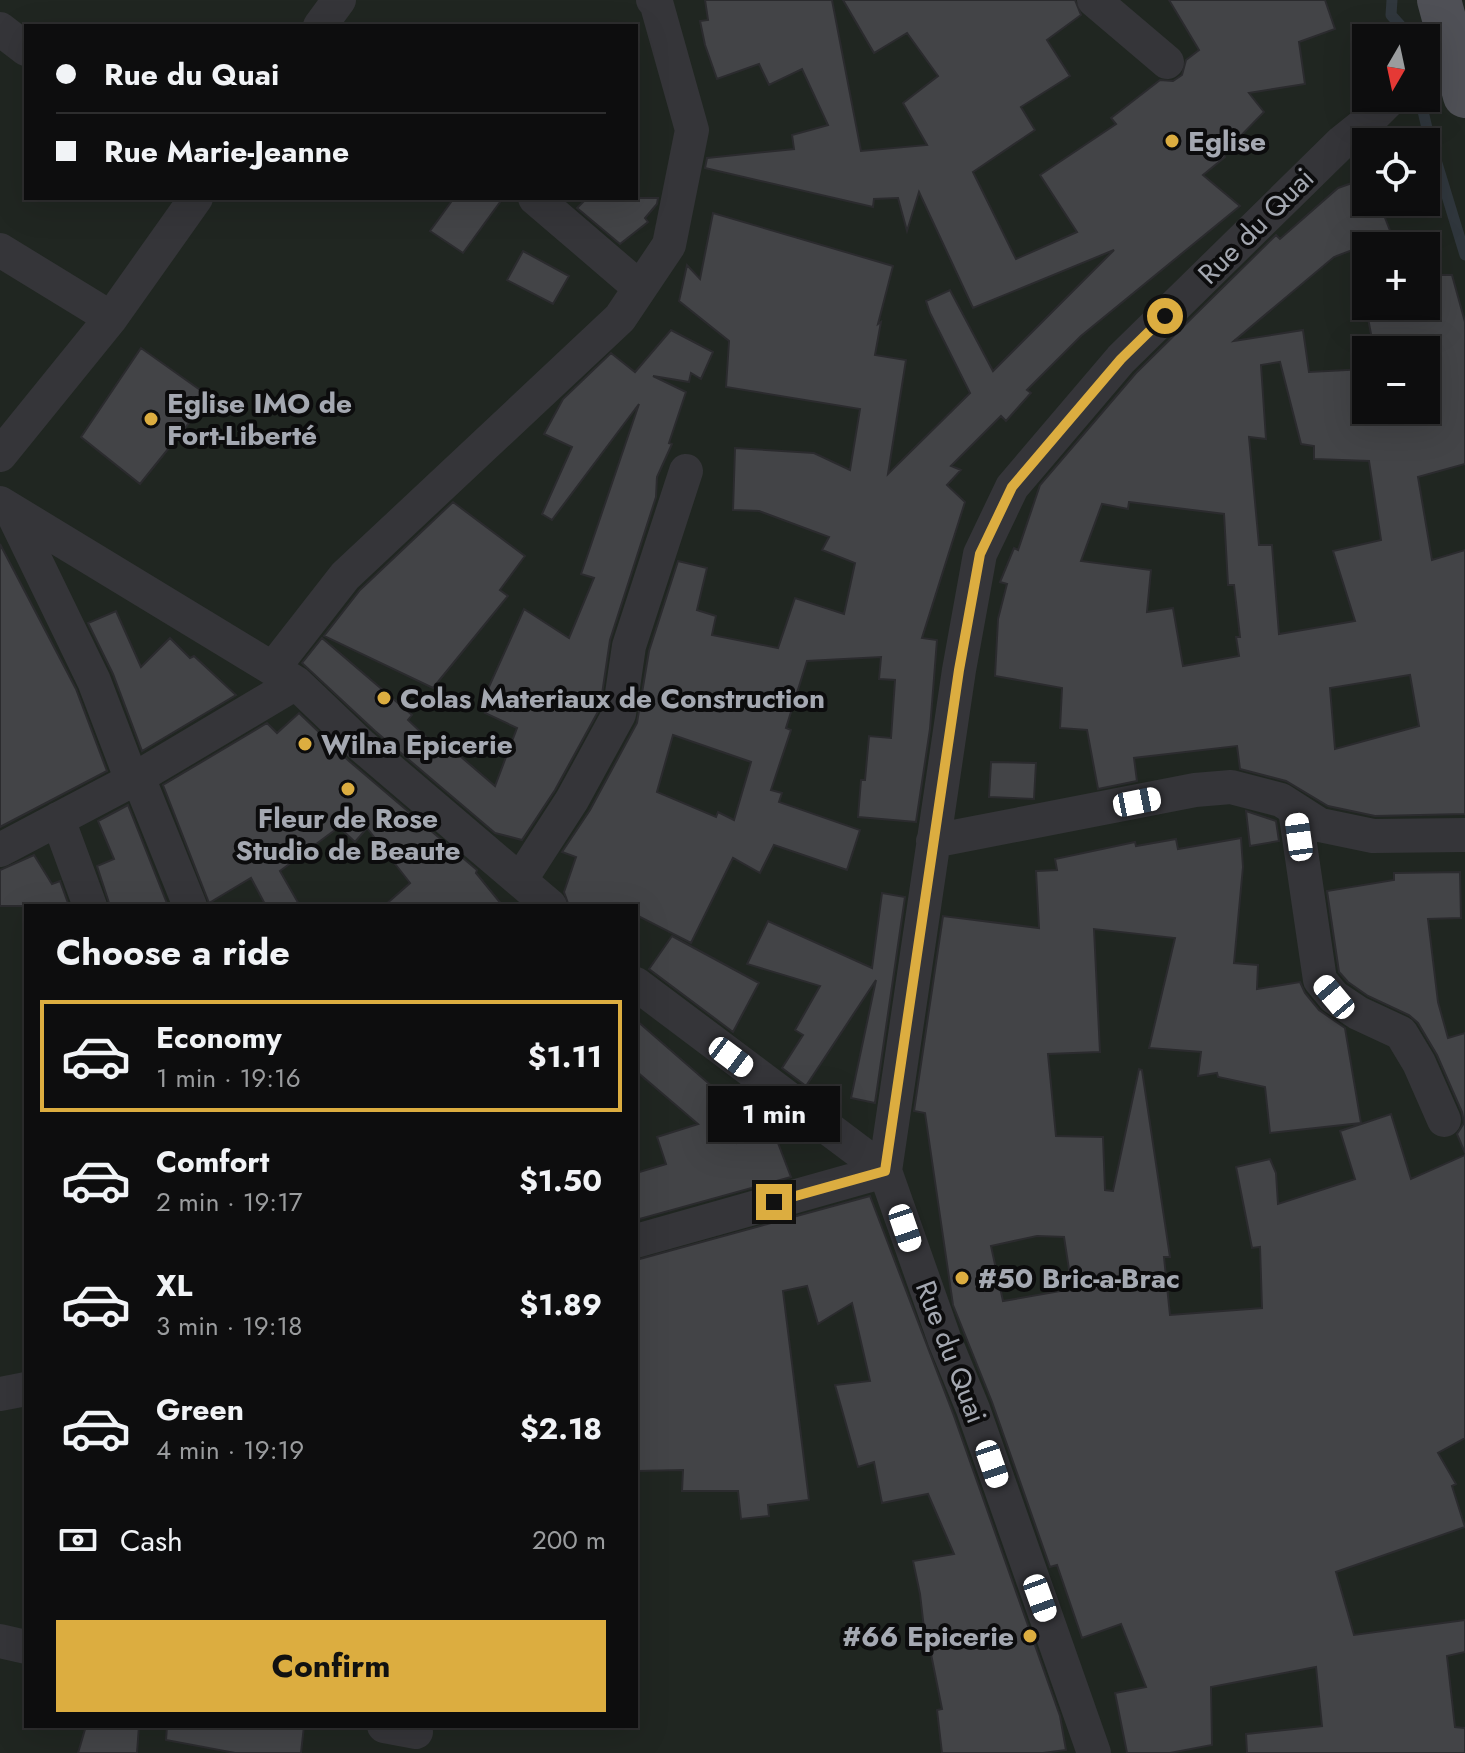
<!DOCTYPE html>
<html lang="en">
<head>
<meta charset="utf-8">
<style>
	:root { --surface:#0d0d0e; --page:#1b1b1c; --text:#f1f3f6; --muted:#9a9c9e; --line:#2d2d2e; --accent:#dcad40 }
	body { margin:0; font-family:Jost,sans-serif; background:var(--page); color:var(--text); height:100vh; display:flex; flex-direction:column; font-size:30px; white-space:nowrap }
	* { box-sizing:border-box; margin:0 }
	p { font-size:26px; color:var(--muted) }
	.icon { flex:none; width:44px; height:44px; fill:none; stroke:currentColor; stroke-width:2; stroke-linecap:round; stroke-linejoin:round }
	.map { position:relative; flex:1; overflow:hidden }
	.panel { position:absolute; left:24px; top:904px; width:614px; height:824px; display:flex; flex-direction:column; background:var(--surface); border-radius:0px; box-shadow:0 8px 32px #0002,0 0 0 2px var(--line) }
	.panel>* { flex:none }
	.guide { position:absolute; left:24px; top:24px; width:614px; height:176px; border-radius:0px; box-shadow:0 8px 32px #0002,0 0 0 2px var(--line); display:grid; align-content:center; height:176px; padding:0 32px; background:var(--surface) }
	.needle { width:52px; rotate:189deg }
	.fabs { position:absolute; left:1352px; top:24px; display:grid; gap:16px }
	.fabs a { display:grid; place-items:center; width:88px; height:88px; border-radius:0px; background:var(--surface); box-shadow:0 8px 32px #0002,0 0 0 2px var(--line); font-size:40px }
	.end { position:absolute; width:36px; height:36px; margin:-18px; border:10px solid #dcad40; background:#111; box-shadow:0 0 0 4px #111 }
	.from { border-radius:50% }
	.bubble { position:absolute; height:56px; border-radius:0px; background:var(--surface); box-shadow:0 8px 32px #0002,0 0 0 2px var(--line); font-size:26px; font-weight:700; line-height:56px; text-align:center }
	.car { position:absolute; width:24px; height:48px; margin:-24px -12px; border-radius:10px; box-shadow:0 0 6px 2px #0007; background:linear-gradient(#fff 24%,#345 0 40%,#fff 0 76%,#345 0 86%,#fff 0) }
	.guide b { display:flex; align-items:center; gap:28px; height:76px; font-size:30px }
	.guide b+b { border-top:2px solid var(--line) }
	.guide i { width:20px; height:20px; background:var(--text) }
	ul { padding:0; list-style:none }
	li { display:flex; align-items:center; gap:24px; height:112px; margin:0 16px 12px; padding:0 16px; border:4px solid transparent; border-radius:0px }
	li div { flex:1 }
	li b { display:block; font-size:30px }
	li em { font-style:normal; font-weight:700 }
	li.on { border-color:var(--accent) }
	li>.icon { width:72px; height:72px; stroke-width:1.5 }
	h2 { padding:0 32px; font-size:36px; line-height:96px }
	.pay { display:flex; align-items:center; gap:20px; height:88px; padding:0 32px; font-size:30px }
	.pay p { margin-inline-start:auto }
	.button { display:flex; gap:16px; margin-top:auto; padding:16px 32px }
	.button a { flex:1; height:92px; border-radius:0px; background:var(--accent); color:#111; font-size:32px; font-weight:700; line-height:92px; text-align:center }
	.map>svg:first-child { display:block }
	.green { fill:#202621; fill-rule:evenodd }
	.lines { fill:none; stroke-linecap:round; stroke-linejoin:round }
	.stream { stroke:#30373d; stroke-width:11 }
	.building { fill:#434447; stroke:#2b2b2e; stroke-width:2; fill-rule:evenodd }
	.minor { stroke:#353539; stroke-width:34 }
	.major { stroke:#4f5056; stroke-width:44 }
	.route { stroke:#dcad40; stroke-width:10 }
	.poi-dot { fill:#dcad40; stroke:#0c0c0d; stroke-width:3 }
	.labels { text-anchor:middle; dominant-baseline:central; stroke-width:8; stroke-linejoin:round; paint-order:stroke }
	.poi-label { font-size:28px; font-weight:bold; fill:#a4a8b1; stroke:#0c0c0d; text-anchor:start }
	.street-label { font-size:28px; fill:#a4a8b1; stroke:#0c0c0d }
</style>
</head>
<body>
<div class="map">
<svg width="1465" height="1753" viewBox="0 0 1465 1753">
	<rect width="100%" height="100%" fill="#111112"/>
	<path class="green" d="M 0,0 L 1465,0 L 1465,1753 L 0,1753 ZM 26,26 L 636,26 L 636,198 L 26,198 ZM 1366,38 L 1426,38 L 1426,98 L 1366,98 ZM 1366,142 L 1426,142 L 1426,202 L 1366,202 ZM 1366,246 L 1426,246 L 1426,306 L 1366,306 ZM 1366,350 L 1426,350 L 1426,410 L 1366,410 ZM 26,906 L 636,906 L 636,1726 L 26,1726 Z"/>
	<g class="lines">
		<path class="stream" d="M 1392,0 L 1391,15 L 1400,25 L 1403,38
			M 1420,98 L 1429,137 L 1465,255"/>
	</g>
	<path class="building" d="M 705,0 L 832,0 L 861,151 L 927,145 L 903,103 L 938,76 L 907,33 L 874,53 L 843,0 L 1075,0 L 1081,15 L 1047,40 L 1070,76 L 1021,107 L 1035,130 L 973,172 L 1016,259 L 1077,232 L 1040,175 L 1116,124 L 1111,118 L 1160,80 L 1173,81 L 1182,75 L 1186,60 L 1199,50 L 1169,0 L 1325,0 L 1335,29 L 1299,42 L 1305,84 L 1249,93 L 1264,112 L 1223,154 L 1225,157 L 1203,175 L 1240,206 L 1081,336 L 1027,390 L 1031,393 L 1006,421 L 1001,416 L 951,466 L 961,470 L 947,485 L 965,502 L 922,638 L 937,640 L 930,729 L 916,822 L 858,817 L 861,780 L 865,780 L 869,736 L 891,738 L 895,680 L 879,679 L 881,657 L 807,661 L 786,728 L 791,730 L 771,790 L 782,793 L 779,802 L 860,830 L 847,870 L 774,845 L 760,873 L 733,858 L 691,943 L 636,915 L 636,906 L 569,906 L 564,892 L 576,857 L 562,852 L 590,810 L 637,723 L 649,651 L 678,561 L 707,568 L 697,610 L 716,616 L 712,635 L 778,648 L 795,598 L 844,614 L 855,563 L 822,550 L 829,537 L 759,511 L 733,510 L 735,448 L 814,453 L 850,470 L 860,409 L 726,387 L 729,341 L 679,301 L 687,265 L 700,279 L 713,213 L 893,266 L 878,324 L 881,322 L 875,355 L 906,360 L 888,474 L 970,393 L 930,313 L 926,301 L 950,290 L 993,371 L 1114,250 L 973,308 L 919,192 L 907,231 L 898,198 L 874,199 L 873,207 L 705,168 L 707,158 L 794,149 L 792,135 L 828,125 L 802,69 L 769,85 L 759,64 L 717,79 L 705,45 L 700,21 L 708,20 ZM 673,735 L 751,762 L 734,820 L 718,812 L 716,817 L 657,792 Z
		M 1366,178 L 1366,210 L 1380,205 L 1396,246 L 1363,246 L 1334,257 L 1234,341 L 1303,330 L 1309,372 L 1366,369 L 1366,410 L 1426,410 L 1426,344 L 1374,350 L 1367,313 L 1406,306 L 1426,306 L 1426,275 L 1452,275 L 1465,322 L 1465,464 L 1418,477 L 1432,560 L 1465,550 L 1465,814 L 1375,816 L 1328,806 L 1286,781 L 1240,769 L 1237,746 L 1134,758 L 1137,781 L 1098,789 L 1087,730 L 1060,728 L 1062,688 L 995,676 L 998,619 L 1007,584 L 1000,582 L 1014,548 L 1018,550 L 1040,485 L 1136,373 L 1276,235 L 1280,239 L 1338,188 ZM 1280,362 L 1301,444 L 1314,446 L 1314,459 L 1369,461 L 1381,540 L 1333,551 L 1355,621 L 1279,634 L 1272,545 L 1259,545 L 1249,437 L 1266,439 L 1261,365 ZM 1129,502 L 1224,514 L 1228,585 L 1234,585 L 1240,637 L 1236,637 L 1239,656 L 1183,666 L 1173,608 L 1147,612 L 1151,570 L 1081,561 L 1102,504 L 1128,509 ZM 1410,675 L 1419,726 L 1335,749 L 1330,688 Z
		M 454,198 L 503,198 L 463,253 L 430,231 Z
		M 587,198 L 658,198 L 657,204 L 645,218 L 648,222 L 620,244 L 577,208 Z
		M 523,251 L 569,276 L 553,304 L 507,280 Z
		M 671,330 L 713,352 L 701,379 L 691,373 L 689,382 L 653,376 L 686,392 L 669,443 L 672,444 L 657,477 L 656,497 L 610,640 L 600,708 L 555,790 L 522,840 L 495,833 L 375,731 L 302,663 L 322,638 L 412,715 L 408,720 L 447,757 L 453,750 L 495,786 L 517,728 L 485,713 L 493,704 L 483,700 L 524,609 L 569,638 L 594,578 L 581,574 L 639,404 L 552,520 L 542,514 L 572,447 L 544,434 L 563,399 L 611,353 L 635,372 Z
		M 141,348 L 210,397 L 140,484 L 81,437 Z
		M 453,502 L 525,556 L 500,590 L 508,596 L 433,688 L 324,636 L 360,590 Z
		M 0,544 L 76,689 L 107,771 L 0,827 Z
		M 116,611 L 141,667 L 170,638 L 190,658 L 194,656 L 236,695 L 142,751 L 113,674 L 88,623 Z
		M 299,713 L 349,761 L 477,870 L 476,873 L 503,906 L 384,906 L 410,883 L 367,828 L 355,842 L 339,827 L 280,871 L 300,906 L 266,906 L 251,878 L 209,903 L 163,785 L 267,723 L 277,733 Z
		M 991,762 L 1036,763 L 1034,799 L 989,797 Z
		M 128,805 L 168,906 L 110,906 L 97,866 L 114,859 L 98,821 Z
		M 1246,811 L 1276,821 L 1279,841 L 1250,846 Z
		M 1241,838 L 1243,867 L 1234,963 L 1258,965 L 1257,989 L 1300,982 L 1305,993 L 1319,1010 L 1345,1028 L 1361,1123 L 1270,1133 L 1265,1087 L 1218,1077 L 1217,1073 L 1198,1076 L 1201,1052 L 1149,1048 L 1175,938 L 1094,929 L 1100,1052 L 1048,1054 L 1056,1136 L 1103,1137 L 1105,1190 L 1113,1191 L 1139,1069 L 1142,1070 L 1170,1257 L 1164,1257 L 1170,1315 L 1262,1308 L 1260,1247 L 1252,1248 L 1236,1167 L 1270,1159 L 1276,1173 L 1278,1204 L 1355,1179 L 1340,1131 L 1391,1114 L 1411,1179 L 1465,1155 L 1465,1438 L 1438,1453 L 1456,1484 L 1452,1486 L 1465,1527 L 1336,1572 L 1354,1635 L 1465,1620 L 1465,1652 L 1447,1656 L 1455,1727 L 1465,1728 L 1465,1753 L 1247,1753 L 1246,1734 L 1322,1726 L 1316,1667 L 1211,1687 L 1212,1745 L 1170,1753 L 1127,1753 L 1115,1693 L 1146,1687 L 1121,1624 L 1082,1638 L 1057,1565 L 1050,1567 L 992,1402 L 953,1305 L 925,1113 L 914,1111 L 943,916 L 1039,928 L 1036,871 L 1057,870 L 1055,859 L 1135,842 L 1136,846 L 1176,839 L 1178,849 ZM 1037,1236 L 1064,1237 L 1072,1289 L 1003,1301 L 991,1246 Z
		M 34,855 L 52,884 L 60,881 L 69,906 L 0,906 L 0,870 Z
		M 1460,872 L 1461,918 L 1428,919 L 1438,1002 L 1448,1038 L 1465,1033 L 1465,1153 L 1457,1134 L 1464,1123 L 1462,1112 L 1437,1055 L 1418,1023 L 1409,1015 L 1368,996 L 1348,982 L 1339,972 L 1327,891 L 1394,880 L 1394,873 Z
		M 882,893 L 905,897 L 875,1103 L 851,1098 L 876,980 L 806,1086 L 782,1068 L 803,1035 L 795,1030 L 820,986 L 747,964 L 768,921 L 872,968 Z
		M 672,936 L 759,983 L 733,1032 L 649,969 Z
		M 636,1020 L 722,1095 L 737,1143 L 773,1130 L 791,1177 L 636,1220 L 636,1173 L 666,1164 L 657,1137 L 698,1124 L 636,1071 Z
		M 870,1196 L 954,1416 L 1060,1716 L 1066,1750 L 1043,1753 L 942,1753 L 937,1710 L 942,1709 L 931,1654 L 927,1654 L 920,1594 L 913,1561 L 954,1554 L 928,1494 L 882,1503 L 874,1462 L 858,1467 L 835,1385 L 870,1381 L 852,1303 L 818,1324 L 807,1286 L 783,1291 L 809,1500 L 768,1505 L 769,1516 L 741,1519 L 738,1491 L 682,1491 L 683,1470 L 638,1471 L 636,1260 Z
		M 86,1726 L 139,1726 L 137,1753 L 78,1753 Z
		M 167,1726 L 304,1726 L 301,1753 L 235,1753 L 166,1740 Z"/>
	<g class="lines">
		<path class="minor" d="M 1094,0 L 1167,62
			M 320,26 L 339,0
			M 0,29 L 26,49
			M 1426,62 L 1450,38
			M 535,198 L 640,288
			M 0,250 L 111,318
			M 0,455 L 111,318 L 196,198
			M 0,503 L 296,683 L 362,746 L 550,906
			M 12,512 L 94,681 L 131,778
			M 274,667 L 345,576 L 620,318 L 669,245 L 692,130 L 656,2 L 653,0
			M 138,777 L 190,906
			M 1295,810 L 1320,980 L 1334,997 L 1358,1013 L 1401,1033 L 1419,1063 L 1444,1120
			M 58,819 L 90,906
			M 933,841 L 1195,790 L 1231,787 L 1281,800 L 1320,825 L 1373,836 L 1465,835
			M 0,850 L 138,777 L 296,683
			M 521,879 L 572,800 L 619,714 L 629,646 L 686,471
			M 636,984 L 885,1171
			M 636,1241 L 885,1171
			M 0,1394 L 26,1389
			M 0,1641 L 26,1647
			M 384,1726 L 416,1732
			M 1094,1753 L 973,1409 L 945,1341 L 885,1171 L 959,670 L 980,554 L 1012,487 L 1121,359 L 1342,142 L 1367,122 L 1391,98"/>
		<path class="major" d="M 1439,0 L 1465,96"/>
	</g>
	<g class="lines">
		<path class="route" d="M 774,1202 L 885,1171 L 959,670 L 980,554 L 1012,487 L 1121,359 L 1165,316"/>
	</g>
	<g class="poi-dot">
		<circle cx="1172" cy="141" r="8"/>
		<circle cx="151" cy="419" r="8"/>
		<circle cx="384" cy="698" r="8"/>
		<circle cx="305" cy="744" r="8"/>
		<circle cx="348" cy="789" r="8"/>
		<circle cx="962" cy="1278" r="8"/>
		<circle cx="1030" cy="1636" r="8"/>
	</g>
	<g class="labels">
		<g class="poi-label">
			<text x="1188" y="141">Eglise</text>
			<text x="167" y="403">Eglise IMO de<tspan x="167" dy="32">Fort-Liberté</tspan></text>
			<text x="400" y="698">Colas Materiaux de Construction</text>
			<text x="321" y="744">Wilna Epicerie</text>
			<text x="348" y="818" text-anchor="middle">Fleur de Rose<tspan x="348" dy="32">Studio de Beaute</tspan></text>
			<text x="978" y="1278">#50 Bric-a-Brac</text>
			<text x="1014" y="1636" text-anchor="end">#66 Epicerie</text>
		</g>
		<g class="street-label">
			<text transform="translate(1256 226) rotate(-45)">Rue du Quai</text>
			<text transform="translate(951 1352) rotate(69)">Rue du Quai</text>
		</g>
	</g>
</svg>
<div class="fabs">
<a><svg class="needle" viewBox="-14 -14 28 28"><path d="M0-13l5 13h-10z" fill="#e53935"/><path d="M0 13l5-13h-10z" fill="#9a9c9e"/></svg></a>
<a><svg class="icon" aria-label="locate" viewBox="0 0 24 24"><circle cx="12" cy="12" r="6"/><path d="M12 2v4M12 18v4M2 12h4M18 12h4"/></svg></a>
<a>+</a>
<a>−</a>
</div>
<i class="end from" style="left:1165px;top:316px"></i>
<i class="end" style="left:774px;top:1202px"></i>
<div class="bubble" style="left:708px;top:1086px;width:132px">1 min</div>
<i class="car" style="left:1137px;top:802px;rotate:79deg"></i>
<i class="car" style="left:1299px;top:837px;rotate:352deg"></i>
<i class="car" style="left:1334px;top:997px;rotate:320deg"></i>
<i class="car" style="left:731px;top:1057px;rotate:127deg"></i>
<i class="car" style="left:905px;top:1228px;rotate:161deg"></i>
<i class="car" style="left:992px;top:1464px;rotate:161deg"></i>
<i class="car" style="left:1040px;top:1598px;rotate:160deg"></i>
<div class="guide">
<b><i class="from"></i>Rue du Quai</b>
<b><i></i>Rue Marie-Jeanne</b>
</div>
<section class="panel">
<h2>Choose a ride</h2>
<ul>
<li class="on"><svg class="icon" aria-label="car" viewBox="0 0 24 24"><path d="M5 17H2v-5l4-1 3-4h7l3 4 3 1v5h-3M9 17h6M6 11h13"/><circle cx="7" cy="17" r="2"/><circle cx="17" cy="17" r="2"/></svg><div><b>Economy</b><p>1 min · 19:16</p></div><em>$1.11</em></li>
<li><svg class="icon" aria-label="car" viewBox="0 0 24 24"><path d="M5 17H2v-5l4-1 3-4h7l3 4 3 1v5h-3M9 17h6M6 11h13"/><circle cx="7" cy="17" r="2"/><circle cx="17" cy="17" r="2"/></svg><div><b>Comfort</b><p>2 min · 19:17</p></div><em>$1.50</em></li>
<li><svg class="icon" aria-label="car" viewBox="0 0 24 24"><path d="M5 17H2v-5l4-1 3-4h7l3 4 3 1v5h-3M9 17h6M6 11h13"/><circle cx="7" cy="17" r="2"/><circle cx="17" cy="17" r="2"/></svg><div><b>XL</b><p>3 min · 19:18</p></div><em>$1.89</em></li>
<li><svg class="icon" aria-label="car" viewBox="0 0 24 24"><path d="M5 17H2v-5l4-1 3-4h7l3 4 3 1v5h-3M9 17h6M6 11h13"/><circle cx="7" cy="17" r="2"/><circle cx="17" cy="17" r="2"/></svg><div><b>Green</b><p>4 min · 19:19</p></div><em>$2.18</em></li>
</ul>
<div class="pay"><svg class="icon" aria-label="cash" viewBox="0 0 24 24"><path d="M3 7h18v10H3z"/><circle cx="12" cy="12" r="2"/></svg>Cash<p>200 m</p></div>
<div class="button"><a>Confirm</a></div>
</section>
</div>
</body>
</html>
